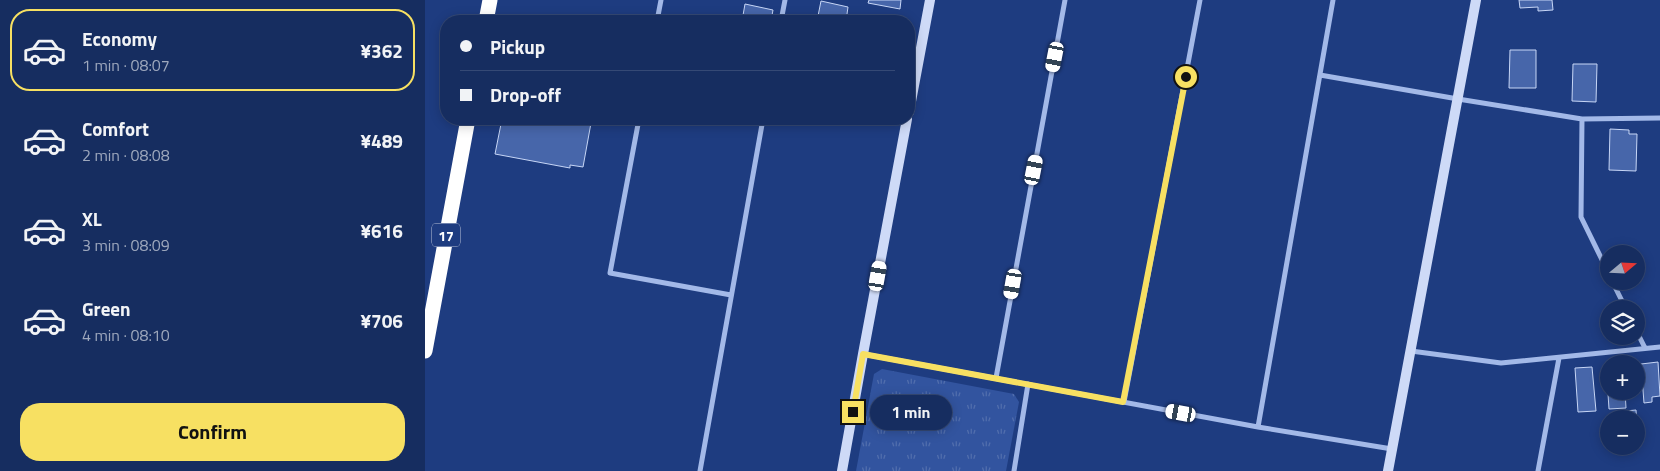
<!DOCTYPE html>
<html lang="en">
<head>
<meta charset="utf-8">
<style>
	:root { --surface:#162d60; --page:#1f3566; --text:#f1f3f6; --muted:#9ea8bd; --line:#354975; --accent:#f7e062 }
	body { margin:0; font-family:"Titillium Web",sans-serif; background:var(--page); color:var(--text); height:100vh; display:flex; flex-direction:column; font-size:19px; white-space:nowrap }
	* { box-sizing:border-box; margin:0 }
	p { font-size:16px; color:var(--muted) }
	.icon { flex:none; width:28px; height:28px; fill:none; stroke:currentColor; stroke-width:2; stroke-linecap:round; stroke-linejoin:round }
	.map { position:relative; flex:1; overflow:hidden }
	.sheet { display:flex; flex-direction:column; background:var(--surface); width:425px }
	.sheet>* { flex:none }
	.hud { position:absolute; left:15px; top:15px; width:475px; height:110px; border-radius:20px; box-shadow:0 2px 12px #0003,0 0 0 1px var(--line); display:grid; align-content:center; height:110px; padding:0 20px; background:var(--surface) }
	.needle { width:32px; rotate:71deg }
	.tools { position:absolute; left:1175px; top:245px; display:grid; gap:10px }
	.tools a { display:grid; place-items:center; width:45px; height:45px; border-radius:50%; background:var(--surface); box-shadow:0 2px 12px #0003,0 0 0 1px var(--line); font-size:25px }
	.end { position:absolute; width:22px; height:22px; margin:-11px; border:6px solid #f7e062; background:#111; box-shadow:0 0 0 2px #111 }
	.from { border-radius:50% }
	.bubble { position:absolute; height:35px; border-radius:18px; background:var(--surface); box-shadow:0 2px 12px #0003,0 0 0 1px var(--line); font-size:16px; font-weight:700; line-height:35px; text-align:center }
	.car { position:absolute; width:15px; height:30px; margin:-15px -8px; border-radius:6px; box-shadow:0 0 4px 1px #0007; background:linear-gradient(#fff 24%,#345 0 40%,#fff 0 76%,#345 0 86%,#fff 0) }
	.hud b { display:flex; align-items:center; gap:18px; height:48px; font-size:19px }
	.hud b+b { border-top:1px solid var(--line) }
	.hud i { width:12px; height:12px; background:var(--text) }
	ul { padding:9px 0 0; list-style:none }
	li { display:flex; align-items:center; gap:15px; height:82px; margin:0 10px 8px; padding:0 10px; border:2px solid transparent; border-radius:20px }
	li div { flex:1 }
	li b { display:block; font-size:19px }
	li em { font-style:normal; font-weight:700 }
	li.current { border-color:var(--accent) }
	li>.icon { width:45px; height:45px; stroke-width:1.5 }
	.button { display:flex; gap:10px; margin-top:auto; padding:10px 20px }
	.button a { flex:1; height:58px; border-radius:20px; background:var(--accent); color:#111; font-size:20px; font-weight:700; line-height:58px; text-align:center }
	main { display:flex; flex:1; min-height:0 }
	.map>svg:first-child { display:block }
	.park { fill:url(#park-tufts) }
	.building { fill:#4766aa; stroke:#c7d6f6 }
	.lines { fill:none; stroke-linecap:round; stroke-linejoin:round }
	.street { stroke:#a3b9e8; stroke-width:5 }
	.secondary { stroke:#cedaf7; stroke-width:10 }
	.highway { stroke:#fff; stroke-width:15 }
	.route { stroke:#f7e062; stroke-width:6 }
	.labels { text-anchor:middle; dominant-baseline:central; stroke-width:4; stroke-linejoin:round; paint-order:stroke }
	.shield { fill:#1e3c80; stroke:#bcc4d9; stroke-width:1 }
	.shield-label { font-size:14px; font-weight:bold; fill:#fff }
</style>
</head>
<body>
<main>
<section class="sheet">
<ul>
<li class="current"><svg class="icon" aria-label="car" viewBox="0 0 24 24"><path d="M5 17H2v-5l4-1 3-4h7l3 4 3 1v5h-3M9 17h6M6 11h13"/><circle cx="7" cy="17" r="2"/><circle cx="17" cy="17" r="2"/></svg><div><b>Economy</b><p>1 min · 08:07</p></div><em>¥362</em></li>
<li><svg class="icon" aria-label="car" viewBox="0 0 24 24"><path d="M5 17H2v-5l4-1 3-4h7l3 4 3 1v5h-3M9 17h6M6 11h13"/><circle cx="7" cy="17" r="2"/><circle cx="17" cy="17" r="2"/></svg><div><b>Comfort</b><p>2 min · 08:08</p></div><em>¥489</em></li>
<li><svg class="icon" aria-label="car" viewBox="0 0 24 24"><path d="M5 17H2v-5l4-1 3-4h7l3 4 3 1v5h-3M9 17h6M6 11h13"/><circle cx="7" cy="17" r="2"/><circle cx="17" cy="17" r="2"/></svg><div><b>XL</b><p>3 min · 08:09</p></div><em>¥616</em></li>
<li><svg class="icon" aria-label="car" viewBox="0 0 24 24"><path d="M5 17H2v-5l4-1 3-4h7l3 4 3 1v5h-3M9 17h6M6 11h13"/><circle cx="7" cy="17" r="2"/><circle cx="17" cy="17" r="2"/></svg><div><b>Green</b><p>4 min · 08:10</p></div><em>¥706</em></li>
</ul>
<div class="button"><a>Confirm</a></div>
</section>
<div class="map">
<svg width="1235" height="471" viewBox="0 0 1235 471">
	<defs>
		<pattern id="park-tufts" width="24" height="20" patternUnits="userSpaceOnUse" patternTransform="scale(1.25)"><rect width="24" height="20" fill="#32549f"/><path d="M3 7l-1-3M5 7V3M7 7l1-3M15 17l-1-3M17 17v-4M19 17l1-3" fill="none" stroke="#516ead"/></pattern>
	</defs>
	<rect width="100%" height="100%" fill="#1e3c80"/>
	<path class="park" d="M 457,369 L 589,394 L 594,402 L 581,471 L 431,471 L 449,374 Z"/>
	<path class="building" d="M 444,0 L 476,0 L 475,9 L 443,3 Z
		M 1094,0 L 1127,0 L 1128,10 L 1113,11 L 1113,7 L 1095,8 Z
		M 396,1 L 423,7 L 421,21 L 392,21 Z
		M 320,4 L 348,10 L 346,21 L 317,21 Z
		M 1085,50 L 1111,50 L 1111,88 L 1084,88 Z
		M 1148,64 L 1172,64 L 1171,102 L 1147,101 Z
		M 77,119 L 145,119 L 166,123 L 158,167 L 145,165 L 145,168 L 70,154 Z
		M 1185,129 L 1204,130 L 1204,134 L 1212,134 L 1211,171 L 1184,170 Z
		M 1233,362 L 1235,396 L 1227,397 L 1227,402 L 1219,403 L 1216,364 Z
		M 1167,367 L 1171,411 L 1153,412 L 1150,368 Z
		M 1182,379 L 1184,379 L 1184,391 L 1200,391 L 1201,408 L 1184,409 Z
		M 1211,410 L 1212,428 L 1211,419 L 1189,419 L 1189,412 Z"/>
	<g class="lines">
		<path class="street" d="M 232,21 L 236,0
			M 356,21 L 360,0
			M 895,75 L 1033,99 L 1157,119 L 1235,118
			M 214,119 L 185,273 L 306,295
			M 1157,119 L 1156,217 L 1184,274
			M 1187,281 L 1201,309
			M 1211,330 L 1220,348
			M 986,351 L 1076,363 L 1235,347
			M 438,354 L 833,427 L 967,449
			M 571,378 L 640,0
			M 699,402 L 775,0
			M 833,427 L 908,0
			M 275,471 L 338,119
			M 589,471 L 603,384
			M 1113,471 L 1134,358"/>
		<path class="secondary" d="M 484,112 L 505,0
			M 417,471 L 438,354 L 482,119
			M 963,471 L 1051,0"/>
		<path class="highway" d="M 61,21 L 65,0
			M 0,351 L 43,119"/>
	</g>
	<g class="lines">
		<path class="route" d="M 428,412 L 438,354 L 698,402 L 761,77"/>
	</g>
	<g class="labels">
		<rect class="shield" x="7" y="223.5" width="28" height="23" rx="4"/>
		<g class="shield-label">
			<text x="21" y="235">17</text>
		</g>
	</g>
</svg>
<div class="tools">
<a><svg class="needle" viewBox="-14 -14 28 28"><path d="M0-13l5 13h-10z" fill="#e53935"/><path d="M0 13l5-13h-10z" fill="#9ea8bd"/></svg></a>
<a><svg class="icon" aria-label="layers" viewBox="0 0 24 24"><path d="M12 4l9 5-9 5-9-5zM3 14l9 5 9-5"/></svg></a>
<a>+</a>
<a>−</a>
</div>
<i class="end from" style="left:761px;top:77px"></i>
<i class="end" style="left:428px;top:412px"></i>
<div class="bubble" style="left:445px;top:395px;width:82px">1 min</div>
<i class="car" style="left:630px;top:57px;rotate:191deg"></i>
<i class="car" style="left:609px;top:170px;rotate:11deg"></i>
<i class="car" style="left:453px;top:276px;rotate:10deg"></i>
<i class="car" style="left:588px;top:284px;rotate:190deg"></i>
<i class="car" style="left:756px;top:413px;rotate:280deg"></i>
<div class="hud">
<b><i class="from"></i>Pickup</b>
<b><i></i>Drop-off</b>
</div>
</div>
</main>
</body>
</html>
